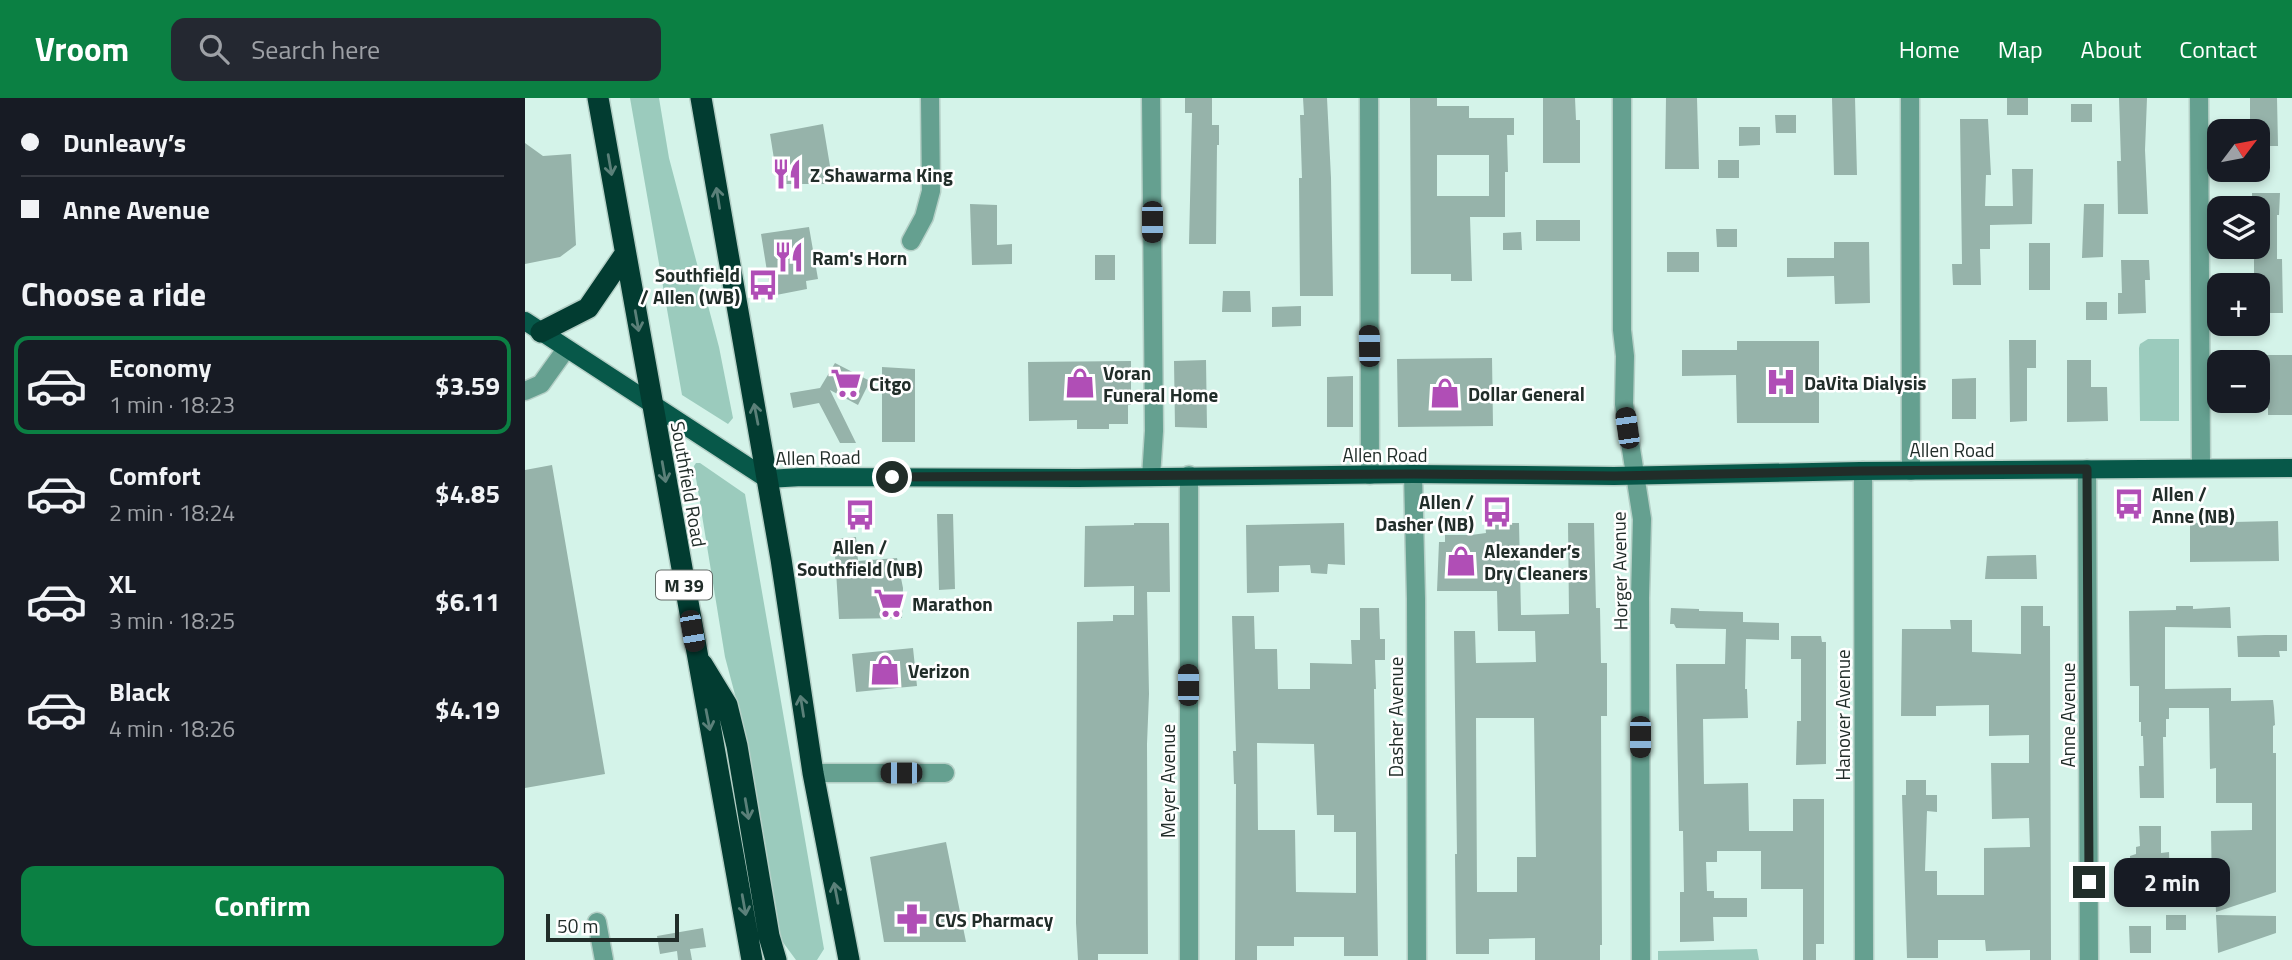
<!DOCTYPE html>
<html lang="en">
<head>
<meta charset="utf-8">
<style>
	:root { --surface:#171b24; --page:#242831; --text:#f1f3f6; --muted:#9ea1a6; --line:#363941; --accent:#0b8043 }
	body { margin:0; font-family:"Titillium Web",sans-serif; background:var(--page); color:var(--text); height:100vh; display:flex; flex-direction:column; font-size:26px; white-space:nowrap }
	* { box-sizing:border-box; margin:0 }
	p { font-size:23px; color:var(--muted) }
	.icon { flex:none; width:38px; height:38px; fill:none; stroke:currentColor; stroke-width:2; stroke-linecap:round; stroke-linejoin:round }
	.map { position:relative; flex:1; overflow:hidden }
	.sheet { display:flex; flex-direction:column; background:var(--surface); width:525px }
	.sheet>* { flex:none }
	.hud { display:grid; align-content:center; height:154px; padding:0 21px; background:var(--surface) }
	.needle { width:46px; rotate:58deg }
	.buttons { position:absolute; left:1682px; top:21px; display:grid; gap:14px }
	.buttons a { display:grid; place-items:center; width:63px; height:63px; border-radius:14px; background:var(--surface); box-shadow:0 4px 10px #0003; font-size:35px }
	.scale { position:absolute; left:21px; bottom:18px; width:133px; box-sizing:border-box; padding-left:7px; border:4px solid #212d29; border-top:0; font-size:19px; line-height:24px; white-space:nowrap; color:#212d29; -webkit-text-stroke:5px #fff; paint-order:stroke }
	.end { position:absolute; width:32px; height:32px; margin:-16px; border:9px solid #212d29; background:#fff; box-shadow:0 0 0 4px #fff }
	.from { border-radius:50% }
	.bubble { position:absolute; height:49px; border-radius:14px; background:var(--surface); box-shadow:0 4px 10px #0003; font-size:23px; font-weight:700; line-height:49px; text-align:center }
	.car { position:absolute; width:21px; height:42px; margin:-21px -10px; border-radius:9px; box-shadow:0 0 5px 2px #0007; background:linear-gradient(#222 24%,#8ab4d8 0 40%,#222 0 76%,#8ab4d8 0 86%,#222 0) }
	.hud b { display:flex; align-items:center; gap:24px; height:66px; font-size:26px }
	.hud b+b { border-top:2px solid var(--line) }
	.hud i { width:18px; height:18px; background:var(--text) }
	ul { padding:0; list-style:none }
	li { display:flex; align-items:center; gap:21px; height:98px; margin:0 14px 10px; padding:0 7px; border:4px solid transparent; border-radius:14px }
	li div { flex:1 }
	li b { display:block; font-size:26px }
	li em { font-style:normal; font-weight:700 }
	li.active { border-color:var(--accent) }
	li>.icon { width:63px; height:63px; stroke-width:1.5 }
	h2 { padding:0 21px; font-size:32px; line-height:84px }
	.cta { display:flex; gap:14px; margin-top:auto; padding:14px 21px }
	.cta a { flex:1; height:80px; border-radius:14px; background:var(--accent); color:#fff; font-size:28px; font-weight:700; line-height:80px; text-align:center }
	header { display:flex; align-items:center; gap:42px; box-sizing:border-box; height:98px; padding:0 35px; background:var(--accent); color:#fff }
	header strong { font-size:33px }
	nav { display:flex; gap:38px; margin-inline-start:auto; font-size:24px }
	.search { width:490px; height:63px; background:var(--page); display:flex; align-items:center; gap:18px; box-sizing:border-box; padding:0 24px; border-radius:14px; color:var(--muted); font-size:26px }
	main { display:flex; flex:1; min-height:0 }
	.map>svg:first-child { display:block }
	.green { fill:#9bcbbd }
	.building { fill:#96b3aa; fill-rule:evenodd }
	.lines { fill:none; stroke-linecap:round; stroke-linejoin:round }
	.minor-casing { stroke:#b4cfc6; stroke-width:21 }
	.major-casing { stroke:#b4cfc6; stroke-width:21 }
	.highway-casing { stroke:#b4cfc6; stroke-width:24 }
	.minor { stroke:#65a090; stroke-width:18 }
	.major { stroke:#075849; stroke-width:18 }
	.highway { stroke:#023c31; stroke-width:21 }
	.oneway { stroke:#5b8079 }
	.route { stroke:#212d29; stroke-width:9 }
	.labels { text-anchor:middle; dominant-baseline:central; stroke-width:5; stroke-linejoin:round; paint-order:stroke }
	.shield { fill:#fff; stroke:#646c69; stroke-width:2 }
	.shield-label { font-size:18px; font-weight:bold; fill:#212d29 }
	.poi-label { font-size:19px; font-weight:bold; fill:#212d29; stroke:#fff; text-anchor:start }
	.street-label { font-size:19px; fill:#212d29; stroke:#fff }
</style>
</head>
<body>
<header>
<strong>Vroom</strong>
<div class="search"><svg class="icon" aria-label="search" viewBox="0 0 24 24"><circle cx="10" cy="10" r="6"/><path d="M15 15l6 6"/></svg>Search here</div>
<nav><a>Home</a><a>Map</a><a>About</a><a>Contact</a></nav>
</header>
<main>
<section class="sheet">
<div class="hud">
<b><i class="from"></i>Dunleavy’s</b>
<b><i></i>Anne Avenue</b>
</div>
<h2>Choose a ride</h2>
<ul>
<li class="active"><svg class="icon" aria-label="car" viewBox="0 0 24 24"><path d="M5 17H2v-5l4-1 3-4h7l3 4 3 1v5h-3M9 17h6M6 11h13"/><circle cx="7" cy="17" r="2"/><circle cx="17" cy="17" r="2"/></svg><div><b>Economy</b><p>1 min · 18:23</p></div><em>$3.59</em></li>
<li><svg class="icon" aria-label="car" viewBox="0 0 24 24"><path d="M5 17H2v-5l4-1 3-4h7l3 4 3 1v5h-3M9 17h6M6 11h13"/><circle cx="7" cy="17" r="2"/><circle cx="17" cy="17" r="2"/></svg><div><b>Comfort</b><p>2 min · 18:24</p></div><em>$4.85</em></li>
<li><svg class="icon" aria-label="car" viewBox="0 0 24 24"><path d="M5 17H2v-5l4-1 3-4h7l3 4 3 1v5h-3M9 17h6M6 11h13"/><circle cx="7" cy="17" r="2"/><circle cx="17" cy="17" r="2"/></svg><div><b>XL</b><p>3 min · 18:25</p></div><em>$6.11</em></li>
<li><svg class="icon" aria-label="car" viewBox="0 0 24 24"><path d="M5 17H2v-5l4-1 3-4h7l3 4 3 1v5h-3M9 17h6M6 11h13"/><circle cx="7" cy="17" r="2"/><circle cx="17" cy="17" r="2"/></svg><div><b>Black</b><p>4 min · 18:26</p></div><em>$4.19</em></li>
</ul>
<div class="cta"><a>Confirm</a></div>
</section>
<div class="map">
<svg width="1767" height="862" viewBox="0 0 1767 862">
	<rect width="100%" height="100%" fill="#d4f3e9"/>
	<path class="green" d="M 105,0 L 134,0 L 144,60 L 194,249 L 208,320 L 203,326 L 157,297 Z
		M 1623,241 L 1654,241 L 1654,323 L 1615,323 L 1614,250 L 1615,246 Z
		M 171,365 L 175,365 L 220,396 L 299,851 L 292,862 L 271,862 L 254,839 L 217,623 L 200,559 L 169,368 Z
		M 1232,851 L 1234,862 L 1133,862 L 1133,853 Z"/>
	<path class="building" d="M 660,0 L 687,0 L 687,27 L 694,27 L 694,47 L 692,47 L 691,146 L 664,146 L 667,15 L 660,15 Z
		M 778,0 L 802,0 L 806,80 L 808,198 L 775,198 L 774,80 L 777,80 L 775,17 L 779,17 Z
		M 885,0 L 912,0 L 912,8 L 944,8 L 944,20 L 989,20 L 989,37 L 982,37 L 983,74 L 980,74 L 980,119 L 945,119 L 947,183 L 926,183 L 926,176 L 886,176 ZM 912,57 L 964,57 L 964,98 L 912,98 Z
		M 1018,0 L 1050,0 L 1051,22 L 1055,22 L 1055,65 L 1018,65 Z
		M 1141,0 L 1172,0 L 1174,71 L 1140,71 Z
		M 1307,0 L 1330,0 L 1332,77 L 1309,77 Z
		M 1482,0 L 1503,0 L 1503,17 L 1482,17 Z
		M 1594,0 L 1622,0 L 1620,52 L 1623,116 L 1593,116 L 1592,63 L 1596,63 Z
		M 1725,0 L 1752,0 L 1753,48 L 1732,48 L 1732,33 L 1725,33 Z
		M 1546,6 L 1567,6 L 1567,24 L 1546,24 Z
		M 1250,17 L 1271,17 L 1271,35 L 1251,35 Z
		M 1435,21 L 1463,21 L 1466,77 L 1461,77 L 1460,108 L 1488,108 L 1487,71 L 1508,71 L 1507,126 L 1465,127 L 1465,151 L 1455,151 L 1456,187 L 1428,187 L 1427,166 L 1437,166 Z
		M 298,26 L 308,86 L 253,86 L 245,36 Z
		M 1214,29 L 1235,29 L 1235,47 L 1214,48 Z
		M 0,45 L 18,58 L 46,56 L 51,147 L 35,159 L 0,166 Z
		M 1193,62 L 1214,62 L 1214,80 L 1193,80 Z
		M 1727,95 L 1755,95 L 1754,117 L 1752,117 L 1752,161 L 1757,161 L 1758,215 L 1732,215 L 1732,183 L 1729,183 L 1729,161 L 1732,161 L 1732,110 L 1727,110 Z
		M 445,106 L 472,107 L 472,147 L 487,146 L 487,166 L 447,167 Z
		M 1559,106 L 1579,106 L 1578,159 L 1557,160 Z
		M 1011,122 L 1055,122 L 1055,143 L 1011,143 Z
		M 284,129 L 293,181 L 281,183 L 282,191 L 246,198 L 236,136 Z
		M 1191,131 L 1212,131 L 1212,149 L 1192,149 Z
		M 996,134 L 997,152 L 978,152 L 978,135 Z
		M 1309,144 L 1344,144 L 1345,205 L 1310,206 L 1309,178 L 1262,179 L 1262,160 L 1309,160 Z
		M 1504,145 L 1525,145 L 1525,192 L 1504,192 Z
		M 1142,154 L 1174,154 L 1174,174 L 1142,174 Z
		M 570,157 L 590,157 L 590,182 L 570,182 Z
		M 1596,162 L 1624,162 L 1625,182 L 1620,182 L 1621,215 L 1593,216 L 1593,195 L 1597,195 Z
		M 698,193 L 725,193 L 726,214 L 697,214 Z
		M 1561,204 L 1582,204 L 1582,222 L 1561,222 Z
		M 776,208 L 776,228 L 747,229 L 747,209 Z
		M 1484,242 L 1511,242 L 1511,270 L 1502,270 L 1502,323 L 1485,324 Z
		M 1212,243 L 1294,243 L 1294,325 L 1212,325 L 1211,277 L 1157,278 L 1157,252 L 1212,252 Z
		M 1732,257 L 1767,257 L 1767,317 L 1743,317 L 1743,310 L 1732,310 Z
		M 967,260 L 968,328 L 873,329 L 872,261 Z
		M 681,262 L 682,330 L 650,329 L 649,263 Z
		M 1542,262 L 1566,262 L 1566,289 L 1582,289 L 1583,323 L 1542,324 Z
		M 606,263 L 606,307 L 603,307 L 603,326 L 584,326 L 584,331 L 552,331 L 552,322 L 504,323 L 503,264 Z
		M 310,265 L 345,283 L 333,307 L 305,292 L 331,345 L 315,345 L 294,305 L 268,310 L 265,295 L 295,290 Z
		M 357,269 L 390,271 L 390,344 L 357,344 Z
		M 828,278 L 828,329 L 802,329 L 802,279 Z
		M 1451,280 L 1451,321 L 1427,321 L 1427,281 Z
		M 27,367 L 80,676 L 0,690 L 0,372 Z
		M 412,416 L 428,416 L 430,491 L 414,492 Z
		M 1753,423 L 1754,463 L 1665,464 L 1665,425 Z
		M 609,425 L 644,425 L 645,494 L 622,494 L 624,596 L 622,646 L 623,856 L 573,856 L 573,862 L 553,862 L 551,825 L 552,524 L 588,523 L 588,517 L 609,517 L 609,488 L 559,489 L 560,428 L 609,427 Z
		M 819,425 L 820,467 L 803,466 L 802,476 L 786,475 L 785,467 L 754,468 L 754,494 L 722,495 L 721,427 Z
		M 960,425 L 994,425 L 996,517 L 1044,516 L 1043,425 L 1069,425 L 1071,510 L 1075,510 L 1076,565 L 1082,565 L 1082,618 L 1076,618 L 1077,847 L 1075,847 L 1075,862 L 1010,862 L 1010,840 L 964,841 L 964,856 L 931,856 L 930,756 L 932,756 L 929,533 L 950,533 L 951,565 L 1011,564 L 1010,533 L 973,533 L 972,493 L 912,493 L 914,444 L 920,444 L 920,437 L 946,437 L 961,435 ZM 951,620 L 1009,620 L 1011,759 L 992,759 L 992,794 L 952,794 Z
		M 331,439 L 333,463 L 372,460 L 378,490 L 377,520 L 314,521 L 309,441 Z
		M 1511,457 L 1512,481 L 1460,481 L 1462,458 Z
		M 1496,508 L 1518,508 L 1518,528 L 1525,528 L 1526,862 L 1505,862 L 1505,852 L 1461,853 L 1460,842 L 1413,842 L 1413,860 L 1382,860 L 1377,697 L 1381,697 L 1381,682 L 1401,682 L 1401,697 L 1412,697 L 1412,714 L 1402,713 L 1400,773 L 1412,773 L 1412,797 L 1459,797 L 1459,750 L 1505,749 L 1504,720 L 1467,721 L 1466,665 L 1504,665 L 1504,637 L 1464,638 L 1464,607 L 1411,608 L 1411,618 L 1376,618 L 1377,531 L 1426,531 L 1425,522 L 1447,522 L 1447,554 L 1496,556 Z
		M 1651,508 L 1668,508 L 1668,511 L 1705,509 L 1706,530 L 1640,529 L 1640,591 L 1706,590 L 1706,603 L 1748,602 L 1749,610 L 1750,627 L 1748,628 L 1748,655 L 1751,655 L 1751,794 L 1691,814 L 1690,792 L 1687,792 L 1686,733 L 1727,732 L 1727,705 L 1691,705 L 1691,670 L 1685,671 L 1684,610 L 1644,610 L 1644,621 L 1641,621 L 1641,639 L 1638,639 L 1639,700 L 1615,700 L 1614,668 L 1619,668 L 1618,638 L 1616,638 L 1616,624 L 1614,624 L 1614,588 L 1605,588 L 1604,513 L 1651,512 Z
		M 835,510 L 854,510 L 855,541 L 860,541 L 860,562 L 850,562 L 851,591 L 849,591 L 853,858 L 819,858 L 819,839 L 769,839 L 769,848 L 732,848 L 732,862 L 710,862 L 711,686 L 709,686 L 708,653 L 711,653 L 707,518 L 729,518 L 730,551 L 752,551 L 753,591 L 785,591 L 785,565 L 827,566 L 826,542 L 835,542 ZM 732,645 L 789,646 L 792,717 L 809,717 L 809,734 L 831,734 L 831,795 L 771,794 L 770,732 L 733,732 Z
		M 1146,510 L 1174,511 L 1174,513 L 1218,514 L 1218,524 L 1254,525 L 1254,542 L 1221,541 L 1220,591 L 1222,591 L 1223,620 L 1178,621 L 1179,686 L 1223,685 L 1224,733 L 1268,733 L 1268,701 L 1299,701 L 1299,846 L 1291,846 L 1291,862 L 1278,862 L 1278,791 L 1236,791 L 1236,753 L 1192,753 L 1192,764 L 1181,764 L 1182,793 L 1189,793 L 1189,800 L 1222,800 L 1222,819 L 1188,819 L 1189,843 L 1155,844 L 1155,794 L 1159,794 L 1158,733 L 1154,733 L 1151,566 L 1200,566 L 1201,531 L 1151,530 L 1149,526 L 1145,526 Z
		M 1740,537 L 1762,537 L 1762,553 L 1754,553 L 1755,559 L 1713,559 L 1712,538 Z
		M 1266,538 L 1296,538 L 1297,544 L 1301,544 L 1301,666 L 1271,667 L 1272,623 L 1276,623 L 1276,561 L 1266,561 Z
		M 388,550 L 392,588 L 331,594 L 327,556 Z
		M 1614,728 L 1636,728 L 1636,755 L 1644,754 L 1645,790 L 1595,792 L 1595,778 L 1606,777 L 1605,758 L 1611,756 L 1611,749 L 1615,748 Z
		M 421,744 L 441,844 L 359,844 L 345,759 Z
		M 1641,817 L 1661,817 L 1661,832 L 1641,832 Z
		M 1691,817 L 1751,818 L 1751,835 L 1693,855 Z
		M 1604,828 L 1626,828 L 1626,855 L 1605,855 Z
		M 178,830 L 181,849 L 165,851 L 167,862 L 153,862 L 152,853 L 135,856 L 132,838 Z"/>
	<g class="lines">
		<g class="minor-casing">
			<path id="minor" d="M 626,0 L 629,333 L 626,379
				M 844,0 L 845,377
				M 1097,0 L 1097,232 L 1100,258 L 1099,306 L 1117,421 L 1115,500 L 1116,862
				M 1385,0 L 1386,373
				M 1674,0 L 1676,370
				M 386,143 L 399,119 L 406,93 L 405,0
				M 0,293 L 16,286 L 41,251
				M 1562,371 L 1564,862
				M 1338,373 L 1339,862
				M 888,376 L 891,501 L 892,862
				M 664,377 L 664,862
				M 288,675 L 420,675
				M 72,824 L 79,862"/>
		</g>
		<g class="major-casing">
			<path id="major" d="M 0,223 L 242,381 L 277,379 L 553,380 L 888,376 L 1089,378 L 1335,373 L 1767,370"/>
		</g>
		<g class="highway-casing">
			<path id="highway" d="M 73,0 L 227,862
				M 176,0 L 256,461 L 288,675 L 324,862
				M 16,234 L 63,210 L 100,156
				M 177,566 L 202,607 L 212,648 L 244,838 L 251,862"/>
		</g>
		<use href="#minor" class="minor"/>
		<use href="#major" class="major"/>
		<use href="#highway" class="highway"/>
	</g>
	<defs><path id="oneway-shaft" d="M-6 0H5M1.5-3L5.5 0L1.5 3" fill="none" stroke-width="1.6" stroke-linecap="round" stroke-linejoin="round" transform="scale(1.75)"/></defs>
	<g class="oneway">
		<use href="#oneway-shaft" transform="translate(85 67) rotate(80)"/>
		<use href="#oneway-shaft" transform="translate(193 100) rotate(-99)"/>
		<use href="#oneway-shaft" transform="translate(112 223) rotate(80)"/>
		<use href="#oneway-shaft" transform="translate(231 316) rotate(-101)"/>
		<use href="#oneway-shaft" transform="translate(139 374) rotate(80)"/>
		<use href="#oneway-shaft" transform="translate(277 608) rotate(-99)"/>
		<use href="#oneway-shaft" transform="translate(183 622) rotate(79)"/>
		<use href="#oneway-shaft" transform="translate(222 711) rotate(80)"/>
		<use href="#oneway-shaft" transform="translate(311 795) rotate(-101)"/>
		<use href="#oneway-shaft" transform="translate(219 807) rotate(80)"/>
	</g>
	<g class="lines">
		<path class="route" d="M 367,379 L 888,376 L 1089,378 L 1335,373 L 1562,371 L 1564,784"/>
	</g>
	<defs>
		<g id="restaurant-bare" transform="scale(2.415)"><path d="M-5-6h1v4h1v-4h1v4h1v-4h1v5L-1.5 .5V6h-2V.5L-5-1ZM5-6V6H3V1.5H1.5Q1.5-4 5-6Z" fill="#b04eb6" stroke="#fff" stroke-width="2.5" paint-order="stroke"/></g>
		<g id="bus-bare" transform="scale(2.415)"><path d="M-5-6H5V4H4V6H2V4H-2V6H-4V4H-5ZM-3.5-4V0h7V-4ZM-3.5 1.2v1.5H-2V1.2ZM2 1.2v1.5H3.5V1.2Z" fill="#b04eb6" stroke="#fff" stroke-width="2.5" paint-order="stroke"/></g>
		<g id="hospital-bare" transform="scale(2.415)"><path d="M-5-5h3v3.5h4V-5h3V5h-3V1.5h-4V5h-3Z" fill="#b04eb6" stroke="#fff" stroke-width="2.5" paint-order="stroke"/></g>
		<g id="supermarket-bare" transform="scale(2.415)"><path d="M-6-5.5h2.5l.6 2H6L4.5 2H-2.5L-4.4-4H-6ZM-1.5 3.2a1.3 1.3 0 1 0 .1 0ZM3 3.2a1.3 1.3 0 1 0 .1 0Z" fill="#b04eb6" stroke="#fff" stroke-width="2.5" paint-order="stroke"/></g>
		<g id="shop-bare" transform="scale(2.415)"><path d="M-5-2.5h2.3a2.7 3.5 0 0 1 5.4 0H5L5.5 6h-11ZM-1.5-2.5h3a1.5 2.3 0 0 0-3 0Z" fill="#b04eb6" stroke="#fff" stroke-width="2.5" paint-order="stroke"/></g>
		<g id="pharmacy-bare" transform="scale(2.415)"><path d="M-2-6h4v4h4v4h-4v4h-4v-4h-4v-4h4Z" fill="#b04eb6" stroke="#fff" stroke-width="2.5" paint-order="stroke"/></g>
	</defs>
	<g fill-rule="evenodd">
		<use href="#restaurant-bare" x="262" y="76"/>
		<use href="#restaurant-bare" x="264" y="159"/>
		<use href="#bus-bare" x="238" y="187"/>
		<use href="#hospital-bare" x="1256" y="284"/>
		<use href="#supermarket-bare" x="321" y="285"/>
		<use href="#shop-bare" x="555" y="285"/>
		<use href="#shop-bare" x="920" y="295"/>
		<use href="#bus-bare" x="1604" y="406"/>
		<use href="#bus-bare" x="972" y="414"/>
		<use href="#bus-bare" x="335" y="417"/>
		<use href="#shop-bare" x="936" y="463"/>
		<use href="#supermarket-bare" x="364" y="505"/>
		<use href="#shop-bare" x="360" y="572"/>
		<use href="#pharmacy-bare" x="387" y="821"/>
	</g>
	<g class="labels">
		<rect class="shield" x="131" y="472.5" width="56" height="29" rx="5"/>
		<g class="shield-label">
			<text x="159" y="487">M 39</text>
		</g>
		<g class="poi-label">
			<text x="285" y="76">Z Shawarma King</text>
			<text x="287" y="159">Ram's Horn</text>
			<text x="215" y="176" text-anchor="end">Southfield<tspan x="215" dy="22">/ Allen (WB)</tspan></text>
			<text x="578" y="274">Voran<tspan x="578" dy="22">Funeral Home</tspan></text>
			<text x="1279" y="284">DaVita Dialysis</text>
			<text x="344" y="285">Citgo</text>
			<text x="943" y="295">Dollar General</text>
			<text x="1627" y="395">Allen /<tspan x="1627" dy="22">Anne (NB)</tspan></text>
			<text x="949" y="403" text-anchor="end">Allen /<tspan x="949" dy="22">Dasher (NB)</tspan></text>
			<text x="335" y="448" text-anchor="middle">Allen /<tspan x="335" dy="22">Southfield (NB)</tspan></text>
			<text x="959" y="452">Alexander’s<tspan x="959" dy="22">Dry Cleaners</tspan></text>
			<text x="387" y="505">Marathon</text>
			<text x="383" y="572">Verizon</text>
			<text x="410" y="821">CVS Pharmacy</text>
		</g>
		<g class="street-label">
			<text x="1427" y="351">Allen Road</text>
			<text x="860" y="356">Allen Road</text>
			<text transform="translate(293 359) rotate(-1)">Allen Road</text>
			<text transform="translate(164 386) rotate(80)">Southfield Road</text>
			<text transform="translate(1094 473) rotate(-91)">Horger Avenue</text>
			<text transform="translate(1317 617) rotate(-90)">Hanover Avenue</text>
			<text transform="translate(1542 617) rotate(-90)">Anne Avenue</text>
			<text transform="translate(870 619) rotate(-90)">Dasher Avenue</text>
			<text transform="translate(642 683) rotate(-90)">Meyer Avenue</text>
		</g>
	</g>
</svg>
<div class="buttons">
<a><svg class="needle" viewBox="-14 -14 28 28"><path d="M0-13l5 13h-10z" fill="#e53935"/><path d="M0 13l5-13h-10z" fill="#9ea1a6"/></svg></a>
<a><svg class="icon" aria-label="layers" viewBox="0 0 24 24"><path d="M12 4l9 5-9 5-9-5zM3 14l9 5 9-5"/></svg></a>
<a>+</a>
<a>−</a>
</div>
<div class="scale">50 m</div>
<i class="end from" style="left:367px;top:379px"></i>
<i class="end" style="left:1564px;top:784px"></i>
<div class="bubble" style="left:1589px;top:760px;width:116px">2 min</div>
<i class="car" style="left:627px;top:124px;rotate:180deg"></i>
<i class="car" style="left:844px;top:248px;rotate:359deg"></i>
<i class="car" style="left:1102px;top:330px;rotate:352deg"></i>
<i class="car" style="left:167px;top:533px;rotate:170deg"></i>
<i class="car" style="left:663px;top:587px;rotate:0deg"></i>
<i class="car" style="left:1115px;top:639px;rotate:180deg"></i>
<i class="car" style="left:376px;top:675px;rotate:270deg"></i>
</div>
</main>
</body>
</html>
